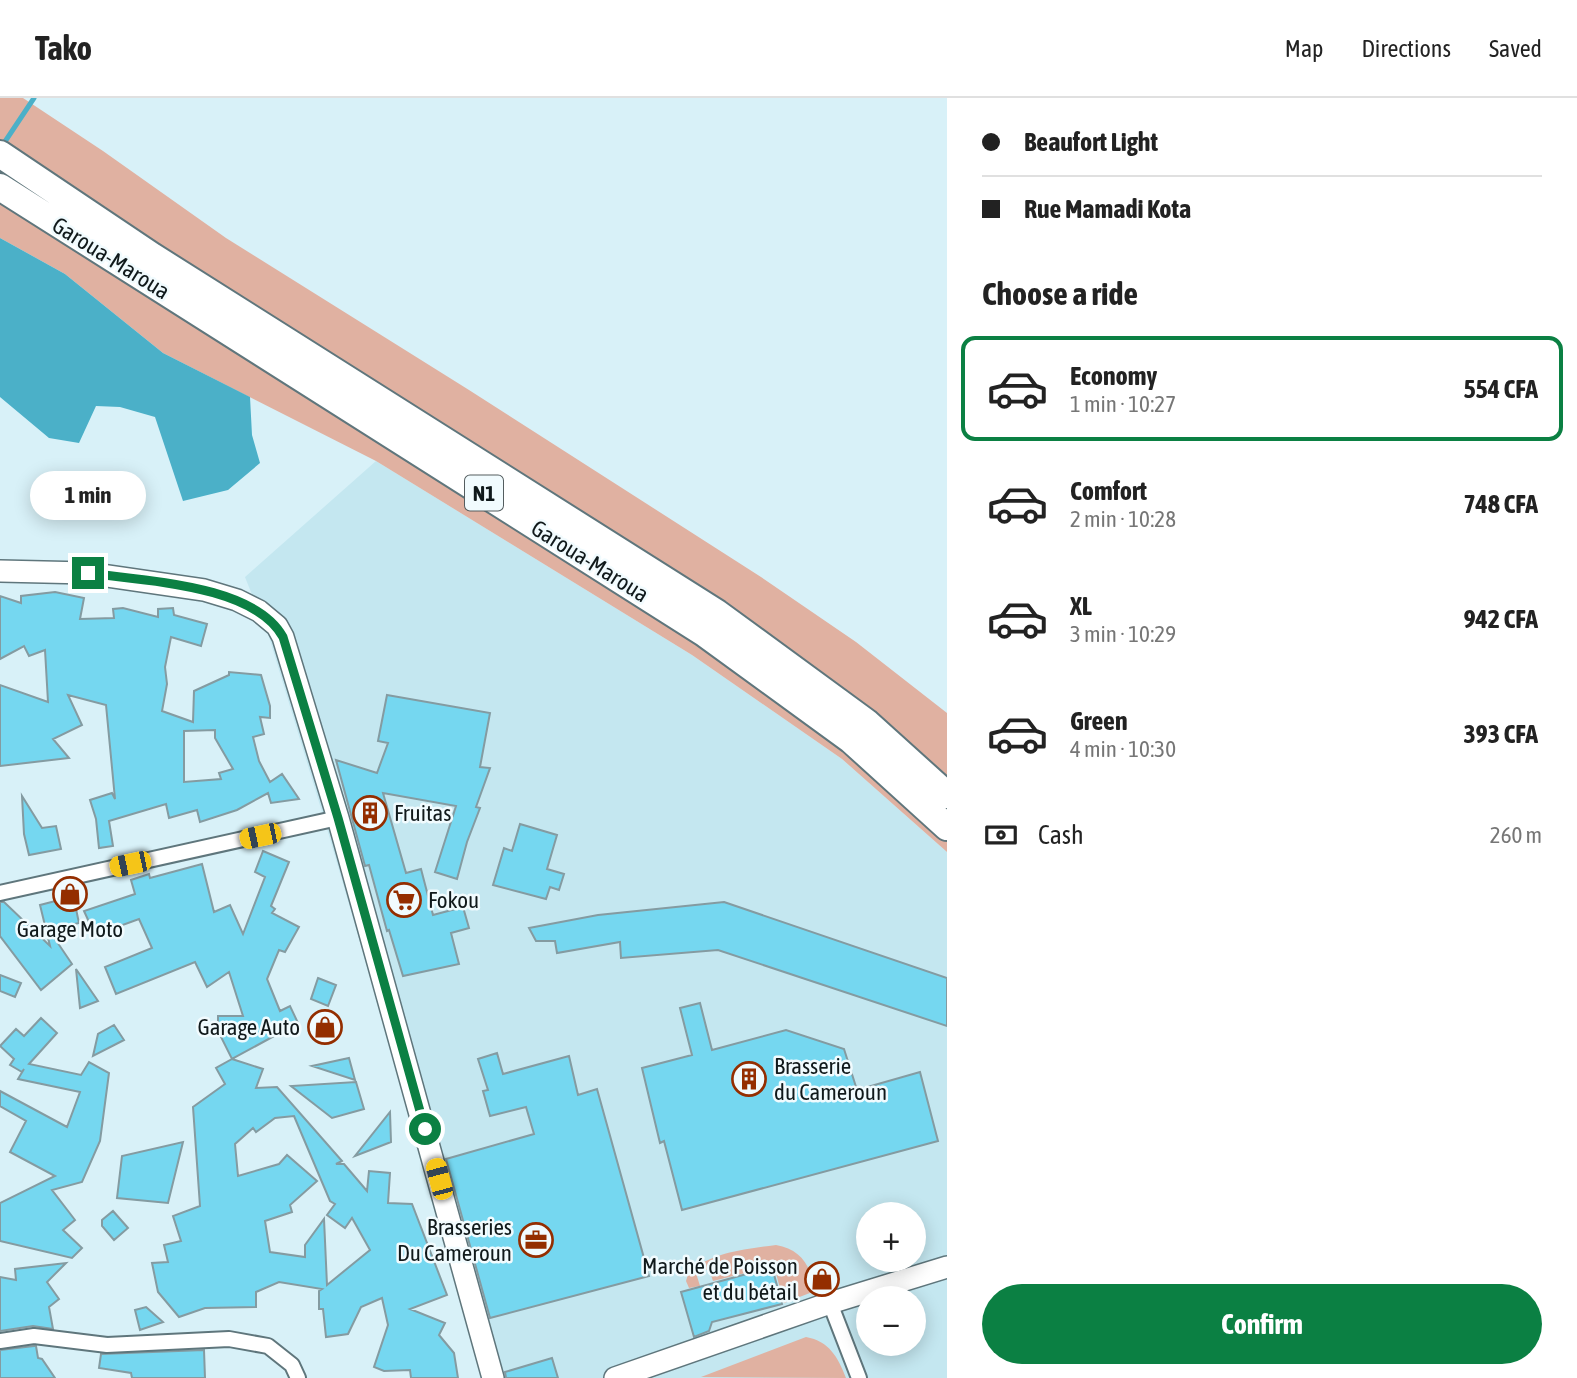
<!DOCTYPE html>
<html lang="en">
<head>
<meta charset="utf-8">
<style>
	:root { --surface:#fff; --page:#f2f2f2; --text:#222; --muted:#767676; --line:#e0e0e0; --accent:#0b8043 }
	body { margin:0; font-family:"Asap Condensed",sans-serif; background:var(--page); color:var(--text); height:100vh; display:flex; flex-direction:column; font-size:26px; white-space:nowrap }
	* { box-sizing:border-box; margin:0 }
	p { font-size:23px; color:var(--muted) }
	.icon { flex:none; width:38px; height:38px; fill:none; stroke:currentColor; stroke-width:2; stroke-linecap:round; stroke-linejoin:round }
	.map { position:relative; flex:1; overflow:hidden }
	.drawer { display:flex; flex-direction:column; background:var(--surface); width:630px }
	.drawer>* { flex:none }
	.guide { display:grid; align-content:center; height:154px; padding:0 35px; background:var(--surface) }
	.tools { position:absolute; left:856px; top:1104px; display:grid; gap:14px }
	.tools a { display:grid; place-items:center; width:70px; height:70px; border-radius:50%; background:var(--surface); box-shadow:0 4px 18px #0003; font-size:35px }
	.end { position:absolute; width:32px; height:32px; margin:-16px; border:9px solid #0b8043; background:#fff; box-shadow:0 0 0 4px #fff }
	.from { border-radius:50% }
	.bubble { position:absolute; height:49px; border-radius:24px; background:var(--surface); box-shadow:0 4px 18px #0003; font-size:23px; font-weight:700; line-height:49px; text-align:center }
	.car { position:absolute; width:21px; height:42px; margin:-21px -10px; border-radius:9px; box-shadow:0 0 5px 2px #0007; background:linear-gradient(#f5c518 24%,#345 0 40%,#f5c518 0 76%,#345 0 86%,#f5c518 0) }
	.guide b { display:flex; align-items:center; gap:24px; height:66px; font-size:26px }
	.guide b+b { border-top:2px solid var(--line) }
	.guide i { width:18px; height:18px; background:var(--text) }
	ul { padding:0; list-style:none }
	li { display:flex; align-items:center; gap:21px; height:105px; margin:0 14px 10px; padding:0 21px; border:4px solid transparent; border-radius:14px }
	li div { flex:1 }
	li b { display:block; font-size:26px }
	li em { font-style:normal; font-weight:700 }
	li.active { border-color:var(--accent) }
	li>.icon { width:63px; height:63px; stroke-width:1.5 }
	h2 { padding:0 35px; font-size:32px; line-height:84px }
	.pay { display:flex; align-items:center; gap:18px; height:77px; padding:0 35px; font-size:26px }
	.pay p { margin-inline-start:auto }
	.cta { display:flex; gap:14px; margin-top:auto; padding:14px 35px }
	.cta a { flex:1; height:80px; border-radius:42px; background:var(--accent); color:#fff; font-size:28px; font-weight:700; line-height:80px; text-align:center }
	header { display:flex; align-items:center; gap:42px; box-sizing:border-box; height:98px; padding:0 35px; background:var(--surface); border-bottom:2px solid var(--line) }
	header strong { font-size:33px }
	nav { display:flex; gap:38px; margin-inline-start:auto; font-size:24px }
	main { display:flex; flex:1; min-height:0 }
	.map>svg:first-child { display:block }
	.built { fill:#c4e7f0; fill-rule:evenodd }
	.green { fill:#e0b1a1 }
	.water { fill:#4bb0c8 }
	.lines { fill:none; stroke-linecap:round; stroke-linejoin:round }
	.stream { stroke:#4bb0c8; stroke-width:5 }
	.building { fill:#75d7f0; stroke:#849ba1; stroke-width:2; fill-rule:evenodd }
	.street-casing { stroke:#5f767c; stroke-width:18 }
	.secondary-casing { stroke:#5f767c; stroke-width:24 }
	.highway-casing { stroke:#5f767c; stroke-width:30 }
	.street { stroke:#fff; stroke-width:14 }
	.secondary { stroke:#fff; stroke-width:21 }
	.highway { stroke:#fff; stroke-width:26 }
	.route { stroke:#0b8043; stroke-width:9 }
	.labels { text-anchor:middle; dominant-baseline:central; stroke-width:5; stroke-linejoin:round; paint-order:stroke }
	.shield { fill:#f1fbfe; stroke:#545d5f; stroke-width:2 }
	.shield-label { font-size:21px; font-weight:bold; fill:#10191b }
	.street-label { font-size:23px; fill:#10191b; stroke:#f1fbfe }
	.poi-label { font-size:23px; fill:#10191b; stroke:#f1fbfe; text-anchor:start }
</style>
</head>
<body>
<header>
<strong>Tako</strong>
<nav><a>Map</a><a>Directions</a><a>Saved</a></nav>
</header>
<main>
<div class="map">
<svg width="947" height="1280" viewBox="0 0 947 1280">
	<rect width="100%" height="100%" fill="#d8f1f8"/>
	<path class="built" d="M 376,363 L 692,557 L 842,661 L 947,754 L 947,1280 L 487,1280 L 325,724 L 269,539 L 245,479 ZM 868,1116 L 914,1116 L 914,1162 L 868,1162 ZM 868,1200 L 914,1200 L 914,1246 L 868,1246 Z"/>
	<path class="green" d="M 0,0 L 23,0 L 103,53 L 226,140 L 469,292 L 761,479 L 856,544 L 947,615 L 947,754 L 842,661 L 692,557 L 376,363 L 163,255 L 65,176 L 0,140 Z
		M 776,1147 C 801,1151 811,1168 815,1193 L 784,1205 L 774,1168 L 713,1183 L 709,1171 L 696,1175 L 700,1188 L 689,1190 L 686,1183 L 689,1173 C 715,1154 745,1151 776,1147 Z
		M 806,1239 C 829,1243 838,1259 846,1280 L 701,1279 Z"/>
	<path class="water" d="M 0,140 L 65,176 L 163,255 L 250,299 L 252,337 L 260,365 L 228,392 L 183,403 L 155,319 L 120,309 L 96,308 L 79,345 L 49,340 L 0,299 Z"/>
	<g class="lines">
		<path class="stream" d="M 2,48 L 34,0"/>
	</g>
	<path class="building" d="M 55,494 L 84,500 L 80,521 L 114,520 L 113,511 L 123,510 L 158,519 L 158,511 L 173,510 L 174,517 L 207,526 L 201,548 L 171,539 L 165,569 L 167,586 L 162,613 L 193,624 L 194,593 L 229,577 L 229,574 L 261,577 L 270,608 L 270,620 L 260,619 L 264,636 L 253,639 L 259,663 L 270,684 L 282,676 L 299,701 L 271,705 L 268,695 L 237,712 L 200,724 L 197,712 L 169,720 L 166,706 L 109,723 L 113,748 L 99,750 L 96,721 L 90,702 L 112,695 L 115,701 L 106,607 L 68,597 L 82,627 L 53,641 L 69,660 L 0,668 L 0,587 L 48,604 L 45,552 L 29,558 L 24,548 L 0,561 L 0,498 L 21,505 L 21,498 ZM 215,632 L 215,640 L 233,671 L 219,675 L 221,681 L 184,684 L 184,633 Z
		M 387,597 L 490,615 L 480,669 L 490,670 L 476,709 L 480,710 L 467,744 L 457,781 L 435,774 L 456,708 L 383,695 L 406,775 L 421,771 L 433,817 L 463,809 L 469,830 L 451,835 L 459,866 L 403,878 L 389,832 L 387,833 L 369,767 L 365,768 L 336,662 L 377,675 L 388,645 L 378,643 Z
		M 22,698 L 42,730 L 56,728 L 61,751 L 29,757 L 24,736 Z
		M 520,726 L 557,737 L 547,771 L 564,776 L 559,792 L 550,789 L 546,801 L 493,787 L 504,750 L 512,753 Z
		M 263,753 L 289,764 L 271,808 L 275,811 L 272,815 L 299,829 L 285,854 L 279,852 L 267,881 L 280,913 L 290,908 L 298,925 L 232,961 L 214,925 L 218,924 L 218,918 L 243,918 L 229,874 L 207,889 L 195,864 L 116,896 L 105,869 L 152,850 L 139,821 L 95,837 L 84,813 L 135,796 L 131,782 L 149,776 L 150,780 L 202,766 L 214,814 L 230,807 L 243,836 L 265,779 L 255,774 Z
		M 67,800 L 70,812 L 76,811 L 79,825 L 49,832 L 72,866 L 41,892 L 0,838 L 0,804 L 4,804 L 50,848 L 40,807 Z
		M 724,804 L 947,880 L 947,928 L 718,852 L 621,860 L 620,844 L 557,855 L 555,843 L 536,843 L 529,830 L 598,817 Z
		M 76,871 L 98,903 L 80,910 Z
		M 0,877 L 21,885 L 15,899 L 0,893 Z
		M 318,880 L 336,887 L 328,908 L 311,901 Z
		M 700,905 L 712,952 L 786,932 L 844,951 L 857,992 L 920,974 L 938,1043 L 682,1112 L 664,1043 L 660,1045 L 642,970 L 692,957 L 680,910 Z
		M 41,920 L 57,935 L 29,966 L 81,977 L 89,964 L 109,975 L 100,1043 L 82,1084 L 52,1092 L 75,1122 L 63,1132 L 82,1150 L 72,1160 L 0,1143 L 0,1105 L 55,1078 L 10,1054 L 26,1023 L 0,1008 L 0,993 L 67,1029 L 80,994 L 18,981 L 24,971 L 22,974 L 10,967 L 14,961 L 0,948 L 16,931 L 24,938 Z
		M 114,927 L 124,942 L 93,958 L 98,936 Z
		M 497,955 L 503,976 L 569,958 L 578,997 L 597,991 L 649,1178 L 490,1220 L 446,1061 L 534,1036 L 526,1009 L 490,1018 L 483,993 L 488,992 L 478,961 Z
		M 349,960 L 355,982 L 312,968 Z
		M 232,961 L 263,971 L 256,990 L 277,989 L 342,1063 L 336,1066 L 344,1066 L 367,1093 L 369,1073 L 390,1075 L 388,1105 L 412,1106 L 447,1197 L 410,1211 L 445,1225 L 439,1237 L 454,1255 L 458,1280 L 411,1280 L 410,1272 L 384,1273 L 374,1269 L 388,1227 L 382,1200 L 361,1209 L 348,1236 L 326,1239 L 323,1211 L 319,1211 L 319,1193 L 322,1191 L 279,1184 L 256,1194 L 256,1209 L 205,1210 L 179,1219 L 158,1194 L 152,1165 L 168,1164 L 164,1147 L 181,1143 L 173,1118 L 200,1108 L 193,1009 L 225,986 L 216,970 ZM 294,1018 L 330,1103 L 335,1106 L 327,1117 L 345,1130 L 352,1120 L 370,1152 L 327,1187 L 324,1121 L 305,1147 L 305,1159 L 270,1154 L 265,1123 L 292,1114 L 290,1107 L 317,1083 L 287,1057 L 279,1066 L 238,1078 L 235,1046 L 253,1030 L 256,1034 L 275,1020 Z
		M 356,984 L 364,1011 L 332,1020 L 291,988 Z
		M 390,1014 L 391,1044 L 355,1058 Z
		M 183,1044 L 168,1105 L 117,1100 L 122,1058 Z
		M 113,1113 L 128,1130 L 114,1142 L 102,1128 L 102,1122 Z
		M 66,1165 L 47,1184 L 59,1201 L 49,1209 L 53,1231 L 33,1228 L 0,1233 L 0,1179 L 16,1182 L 15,1171 Z
		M 772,1169 L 782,1206 L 712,1224 L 709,1233 L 694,1239 L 681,1194 Z
		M 146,1209 L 163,1224 L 140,1232 L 135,1212 Z
		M 34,1248 L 36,1248 L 38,1260 L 42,1261 L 55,1280 L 0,1280 L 0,1252 Z
		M 204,1252 L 205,1280 L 132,1280 L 131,1275 L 99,1270 L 101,1256 Z
		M 552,1260 L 558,1280 L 506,1280 L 505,1274 Z"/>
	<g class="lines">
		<g class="street-casing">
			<path id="street" d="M 0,795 L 338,720
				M 830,1205 L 859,1280
				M 0,1243 L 34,1238 L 107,1247 L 229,1241 L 268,1248 L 292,1267 L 298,1280"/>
		</g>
		<g class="secondary-casing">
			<path id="secondary" d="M 0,473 L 87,475 L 204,492 L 237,502 L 259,513 L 277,528 L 283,539 L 338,720 L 493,1280
				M 615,1280 L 830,1205 L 947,1169"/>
		</g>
		<g class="highway-casing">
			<path id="highway" d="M 0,56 L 152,158 L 717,515 L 866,624 L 947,697
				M 0,89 L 704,535 L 851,642 L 947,729"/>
		</g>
		<use href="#street" class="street"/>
		<use href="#secondary" class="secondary"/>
		<use href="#highway" class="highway"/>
	</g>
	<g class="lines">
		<path class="route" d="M 88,475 C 142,483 254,486 283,539 L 338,720 L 425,1031"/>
	</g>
	<defs>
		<g id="building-ring" transform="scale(1.75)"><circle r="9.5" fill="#f1fbfe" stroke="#942e00" stroke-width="1.5"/><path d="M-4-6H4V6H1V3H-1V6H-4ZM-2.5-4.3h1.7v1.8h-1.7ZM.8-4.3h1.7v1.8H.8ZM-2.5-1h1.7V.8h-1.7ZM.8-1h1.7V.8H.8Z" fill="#942e00"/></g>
		<g id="shop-ring" transform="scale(1.75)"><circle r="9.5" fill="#f1fbfe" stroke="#942e00" stroke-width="1.5"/><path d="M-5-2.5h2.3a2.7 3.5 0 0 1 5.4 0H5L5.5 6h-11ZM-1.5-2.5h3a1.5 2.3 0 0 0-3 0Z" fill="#942e00"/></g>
		<g id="supermarket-ring" transform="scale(1.75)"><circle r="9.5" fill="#f1fbfe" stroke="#942e00" stroke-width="1.5"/><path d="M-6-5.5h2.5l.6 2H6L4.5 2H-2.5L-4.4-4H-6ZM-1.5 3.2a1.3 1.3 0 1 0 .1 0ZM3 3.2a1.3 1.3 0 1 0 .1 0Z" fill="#942e00"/></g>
		<g id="office-ring" transform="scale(1.75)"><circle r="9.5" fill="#f1fbfe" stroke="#942e00" stroke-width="1.5"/><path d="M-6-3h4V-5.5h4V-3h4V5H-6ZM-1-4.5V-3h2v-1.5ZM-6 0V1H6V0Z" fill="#942e00"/></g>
	</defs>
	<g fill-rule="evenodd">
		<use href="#building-ring" x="370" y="715"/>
		<use href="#shop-ring" x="70" y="796"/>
		<use href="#supermarket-ring" x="404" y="802"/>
		<use href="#shop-ring" x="325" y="929"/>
		<use href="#building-ring" x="749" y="981"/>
		<use href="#office-ring" x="536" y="1142"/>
		<use href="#shop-ring" x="822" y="1181"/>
	</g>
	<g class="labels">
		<rect class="shield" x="465" y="377.5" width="38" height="35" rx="5"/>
		<g class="shield-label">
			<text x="484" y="395">N1</text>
		</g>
		<g class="street-label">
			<text transform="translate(111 160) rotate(32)">Garoua-Maroua</text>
			<text transform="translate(590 463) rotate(32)">Garoua-Maroua</text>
		</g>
		<g class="poi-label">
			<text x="394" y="715">Fruitas</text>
			<text x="428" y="802">Fokou</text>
			<text x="70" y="831" text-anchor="middle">Garage Moto</text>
			<text x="300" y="929" text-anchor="end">Garage Auto</text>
			<text x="774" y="968">Brasserie<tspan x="774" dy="26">du Cameroun</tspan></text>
			<text x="512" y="1129" text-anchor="end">Brasseries<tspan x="512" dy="26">Du Cameroun</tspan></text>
			<text x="798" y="1168" text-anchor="end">Marché de Poisson<tspan x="798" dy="26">et du bétail</tspan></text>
		</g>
	</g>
</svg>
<div class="tools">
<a>+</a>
<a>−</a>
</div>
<i class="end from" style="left:425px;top:1031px"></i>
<i class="end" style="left:88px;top:475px"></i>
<div class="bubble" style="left:30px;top:373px;width:116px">1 min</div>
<i class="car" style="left:260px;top:738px;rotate:258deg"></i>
<i class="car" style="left:130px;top:766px;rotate:258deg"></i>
<i class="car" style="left:439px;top:1081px;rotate:345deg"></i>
</div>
<section class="drawer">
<div class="guide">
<b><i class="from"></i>Beaufort Light</b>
<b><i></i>Rue Mamadi Kota</b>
</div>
<h2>Choose a ride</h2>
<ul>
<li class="active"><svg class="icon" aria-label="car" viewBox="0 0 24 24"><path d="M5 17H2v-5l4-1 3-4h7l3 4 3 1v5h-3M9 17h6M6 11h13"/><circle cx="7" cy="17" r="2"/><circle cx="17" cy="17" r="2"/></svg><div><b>Economy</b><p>1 min · 10:27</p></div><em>554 CFA</em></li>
<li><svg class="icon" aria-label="car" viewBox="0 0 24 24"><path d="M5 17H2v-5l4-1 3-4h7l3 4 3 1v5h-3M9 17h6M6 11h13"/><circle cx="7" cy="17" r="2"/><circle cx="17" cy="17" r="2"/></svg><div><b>Comfort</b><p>2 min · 10:28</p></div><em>748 CFA</em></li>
<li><svg class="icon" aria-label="car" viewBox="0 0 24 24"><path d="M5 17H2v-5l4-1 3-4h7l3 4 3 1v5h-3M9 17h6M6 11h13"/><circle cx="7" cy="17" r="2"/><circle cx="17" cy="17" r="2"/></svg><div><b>XL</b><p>3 min · 10:29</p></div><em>942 CFA</em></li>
<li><svg class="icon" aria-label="car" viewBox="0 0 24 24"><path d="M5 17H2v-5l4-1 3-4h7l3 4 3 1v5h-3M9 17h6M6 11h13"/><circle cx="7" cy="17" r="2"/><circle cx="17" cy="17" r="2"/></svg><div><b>Green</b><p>4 min · 10:30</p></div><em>393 CFA</em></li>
</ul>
<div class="pay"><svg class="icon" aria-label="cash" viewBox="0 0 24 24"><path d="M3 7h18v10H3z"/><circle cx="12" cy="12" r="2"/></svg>Cash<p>260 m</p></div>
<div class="cta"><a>Confirm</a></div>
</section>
</main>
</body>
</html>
